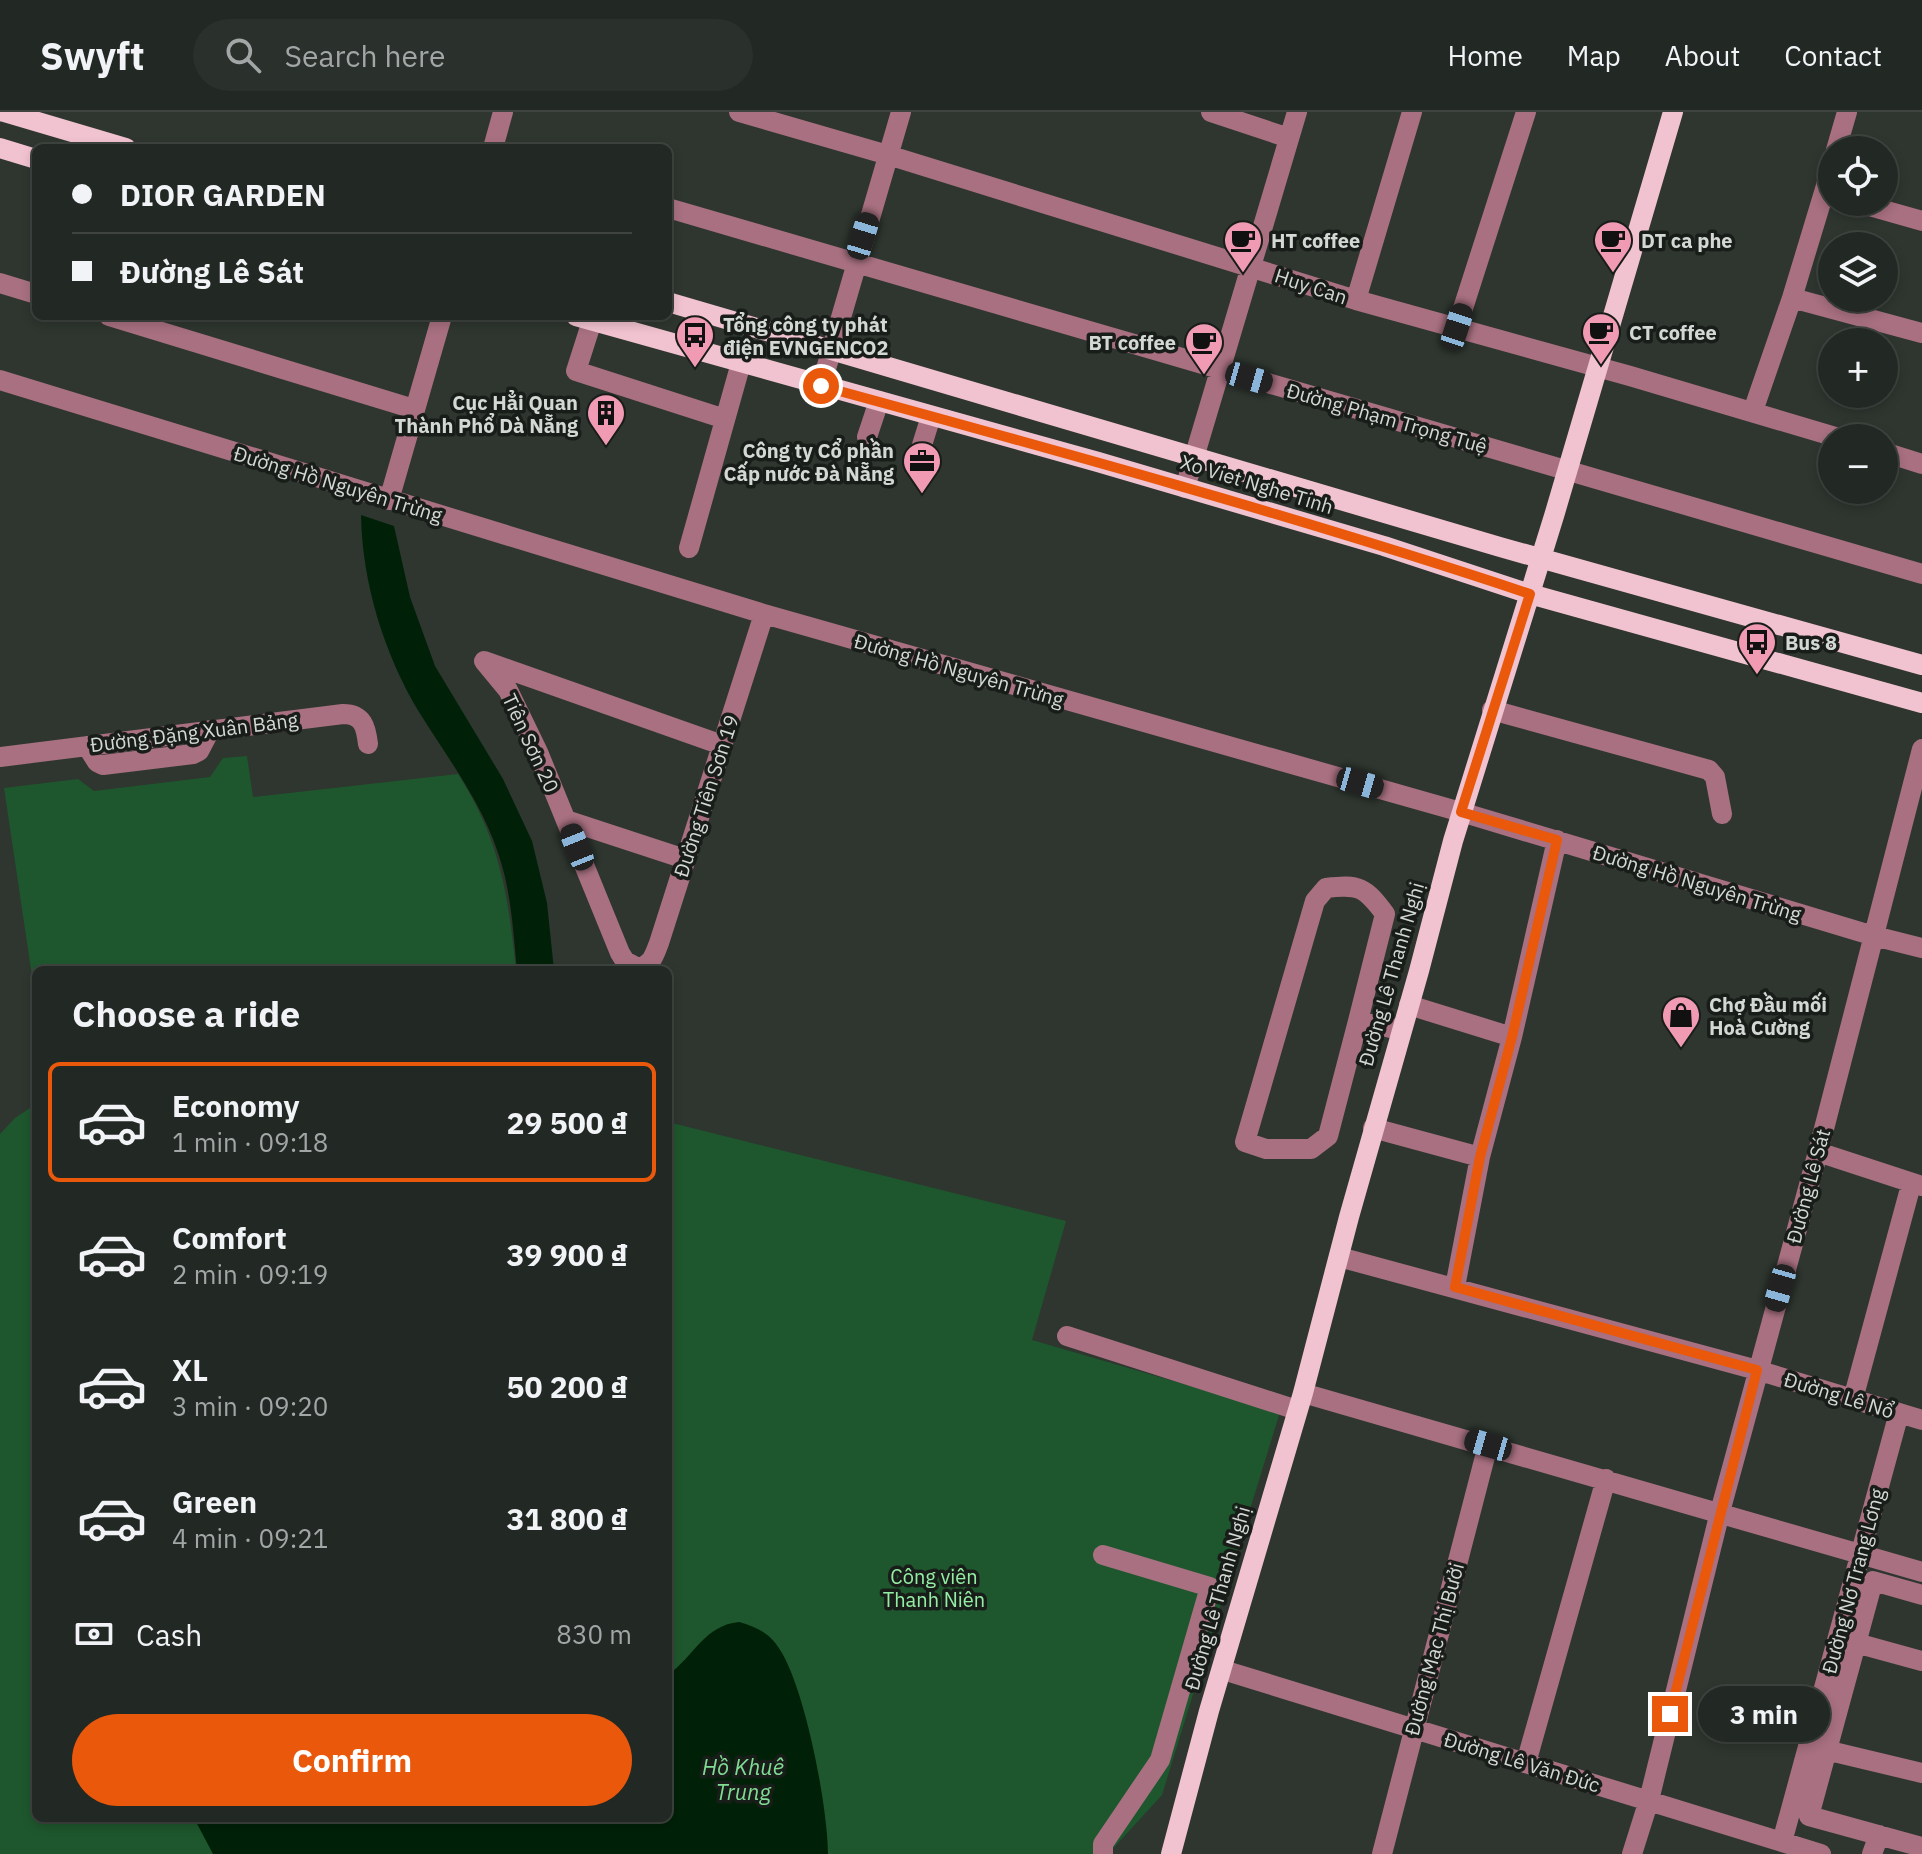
<!DOCTYPE html>
<html lang="en">
<head>
<meta charset="utf-8">
<style>
	:root { --surface:#222823; --page:#2a302b; --text:#f1f3f6; --muted:#a2a6a6; --line:#3f4441; --accent:#ea580c }
	body { margin:0; font-family:"IBM Plex Sans",sans-serif; background:var(--page); color:var(--text); height:100vh; display:flex; flex-direction:column; font-size:30px; white-space:nowrap }
	* { box-sizing:border-box; margin:0 }
	p { font-size:26px; color:var(--muted) }
	.icon { flex:none; width:44px; height:44px; fill:none; stroke:currentColor; stroke-width:2; stroke-linecap:round; stroke-linejoin:round }
	.map { position:relative; flex:1; overflow:hidden }
	.details { position:absolute; left:32px; top:854px; width:640px; height:856px; display:flex; flex-direction:column; background:var(--surface); border-radius:12px; box-shadow:0 4px 12px #0003,0 0 0 2px var(--line) }
	.details>* { flex:none }
	.banner { position:absolute; left:32px; top:32px; width:640px; height:176px; border-radius:12px; box-shadow:0 4px 12px #0003,0 0 0 2px var(--line); display:grid; align-content:center; height:176px; padding:0 40px; background:var(--surface) }
	.fabs { position:absolute; left:1818px; top:24px; display:grid; gap:16px }
	.fabs a { display:grid; place-items:center; width:80px; height:80px; border-radius:50%; background:var(--surface); box-shadow:0 4px 12px #0003,0 0 0 2px var(--line); font-size:40px }
	.end { position:absolute; width:36px; height:36px; margin:-18px; border:10px solid #ea580c; background:#fff; box-shadow:0 0 0 4px #fff }
	.from { border-radius:50% }
	.bubble { position:absolute; height:56px; border-radius:28px; background:var(--surface); box-shadow:0 4px 12px #0003,0 0 0 2px var(--line); font-size:26px; font-weight:700; line-height:56px; text-align:center }
	.car { position:absolute; width:24px; height:48px; margin:-24px -12px; border-radius:10px; box-shadow:0 0 6px 2px #0007; background:linear-gradient(#222 24%,#8ab4d8 0 40%,#222 0 76%,#8ab4d8 0 86%,#222 0) }
	.banner b { display:flex; align-items:center; gap:28px; height:76px; font-size:30px }
	.banner b+b { border-top:2px solid var(--line) }
	.banner i { width:20px; height:20px; background:var(--text) }
	ul { padding:0; list-style:none }
	li { display:flex; align-items:center; gap:24px; height:120px; margin:0 16px 12px; padding:0 24px; border:4px solid transparent; border-radius:12px }
	li div { flex:1 }
	li b { display:block; font-size:30px }
	li em { font-style:normal; font-weight:700 }
	li.current { border-color:var(--accent) }
	li>.icon { width:72px; height:72px; stroke-width:1.5 }
	h2 { padding:0 40px; font-size:36px; line-height:96px }
	.pay { display:flex; align-items:center; gap:20px; height:88px; padding:0 40px; font-size:30px }
	.pay p { margin-inline-start:auto }
	.primary-button { display:flex; gap:16px; margin-top:auto; padding:16px 40px }
	.primary-button a { flex:1; height:92px; border-radius:48px; background:var(--accent); color:#fff; font-size:32px; font-weight:700; line-height:92px; text-align:center }
	header { display:flex; align-items:center; gap:48px; box-sizing:border-box; height:112px; padding:0 40px; background:var(--surface); border-bottom:2px solid var(--line) }
	header strong { font-size:38px }
	nav { display:flex; gap:44px; margin-inline-start:auto; font-size:28px }
	.search { width:560px; height:72px; background:var(--page); display:flex; align-items:center; gap:20px; box-sizing:border-box; padding:0 28px; border-radius:44px; color:var(--muted); font-size:30px }
	.map>svg:first-child { display:block }
	.green { fill:#1e572d }
	.water { fill:#002108 }
	.lines { fill:none; stroke-linecap:round; stroke-linejoin:round }
	.minor { stroke:#a87080; stroke-width:20 }
	.major { stroke:#f1c2cf; stroke-width:20 }
	.route { stroke:#ea580c; stroke-width:10 }
	.labels { text-anchor:middle; dominant-baseline:central; stroke-width:7; stroke-linejoin:round; paint-order:stroke }
	.poi-label { font-size:20px; font-weight:bold; fill:#d3d8d4; stroke:#191d19; text-anchor:start }
	.street-label { font-size:20px; fill:#d3d8d4; stroke:#191d19 }
	.park-label { font-size:20px; fill:#93eea4; stroke:#191d19 }
	.water-label { font-size:22px; font-style:italic; fill:#81dc93; stroke:#191d19 }
</style>
</head>
<body>
<header>
<strong>Swyft</strong>
<div class="search"><svg class="icon" aria-label="search" viewBox="0 0 24 24"><circle cx="10" cy="10" r="6"/><path d="M15 15l6 6"/></svg>Search here</div>
<nav><a>Home</a><a>Map</a><a>About</a><a>Contact</a></nav>
</header>
<div class="map">
<svg width="1922" height="1742" viewBox="0 0 1922 1742">
	<rect width="100%" height="100%" fill="#2e362f"/>
	<path class="green" d="M 247,644 L 253,685 L 458,662 C 500,728 508,782 516,858 L 36,858 L 36,891 L 4,676 L 78,667 L 94,679 L 210,665 L 223,646 Z
		M 36,992 L 36,1706 L 668,1706 L 668,1010 L 1066,1109 L 1032,1228 L 1280,1300 L 1162,1683 L 1108,1742 L 0,1742 L 0,1022 L 15,1006 Z"/>
	<path class="water" d="M 361,403 L 394,414 L 410,485 L 435,554 L 503,667 L 532,729 L 547,791 L 554,858 L 517,858 C 513,818 511,776 497,738 C 480,688 447,645 419,600 C 384,542 362,470 361,403 Z
		M 739,1510 C 754,1514 767,1520 776,1532 C 804,1567 828,1696 828,1742 L 213,1742 L 194,1706 L 668,1706 L 668,1563 C 694,1544 705,1513 739,1510 Z"/>
	<g class="lines">
		<path class="minor" d="M 739,0 L 888,43 L 1356,188 L 1630,264 L 1839,326
			M 1211,0 L 1289,26
			M 493,36 L 503,0
			M 1836,38 L 1847,0
			M 1855,90 L 1922,109
			M 668,96 L 1922,462
			M 0,171 L 36,182
			M 1792,186 L 1922,221
			M 1356,188 L 1412,0
			M 109,204 L 414,297
			M 592,209 L 576,259 L 725,307
			M 1457,215 L 1526,0
			M 0,268 L 764,502 L 1461,700 L 1874,824 L 1922,836
			M 821,274 L 901,0
			M 1753,299 L 1792,186 L 1832,54
			M 867,325 L 879,289
			M 1884,340 L 1922,352
			M 918,346 L 931,304
			M 1185,376 L 1297,0
			M 389,388 L 442,204
			M 689,436 L 741,251
			M 1492,598 L 1709,658 L 1715,665 L 1722,702
			M 722,633 L 484,549 L 508,578 L 538,640 L 620,841 L 625,849 L 638,856 C 652,853 654,844 659,831 L 764,502
			M 87,634 L 97,650 L 103,653 L 193,642 L 199,639 L 210,618
			M 0,645 L 343,602 C 363,602 366,615 368,632
			M 566,708 L 685,747
			M 1358,909 L 1328,1024 L 1311,1037 L 1266,1037 L 1245,1030 L 1315,789 L 1326,776 C 1359,772 1365,775 1385,802 L 1358,909 L 1400,918
			M 1512,925 L 1557,728
			M 1373,1016 L 1480,1045 L 1512,925 L 1409,893
			M 1818,1040 L 1922,1074
			M 1339,1145 L 1757,1258 L 1922,1308
			M 1455,1175 L 1480,1045
			M 1067,1224 L 1297,1298
			M 1303,1281 L 1922,1460
			M 1853,1287 L 1911,1073
			M 1103,1443 L 1210,1475 L 1160,1648 L 1103,1732 L 1103,1742
			M 1922,1483 L 1873,1469 L 1809,1704 L 1922,1735
			M 1845,1528 L 1922,1549
			M 1223,1558 L 1821,1742
			M 1813,1635 L 1922,1661
			M 1526,1651 L 1606,1367
			M 1782,1730 L 1899,1301
			M 1382,1742 L 1488,1333
			M 1632,1742 L 1649,1688 L 1720,1400 L 1818,1040 L 1922,637
			M 1872,1742 L 1879,1723"/>
		<path class="major" d="M 4,0 L 126,36
			M 0,36 L 36,47
			M 668,190 L 1500,435 L 1922,553
			M 576,204 L 1098,350 L 1384,434 L 1530,482 L 1922,591
			M 1171,1742 L 1209,1599 L 1303,1281 L 1349,1105 L 1419,859 L 1453,729 L 1554,404 L 1673,0"/>
	</g>
	<g class="lines">
		<path class="route" d="M 821,274 C 1059,339 1296,404 1530,482 L 1461,700 L 1557,728 L 1512,925 L 1480,1045 L 1455,1175 L 1757,1258 L 1670,1602"/>
	</g>
	<defs>
		<g id="cafe-pin" transform="scale(2)"><path d="M0 17L-7.5 6A9.5 9.5 0 1 1 7.5 6Z" fill="#f09ab4" stroke="#191d19"/><path d="M-5.5-4.5H6V0H3Q3 3.5 0 3.5H-2.5Q-5.5 3.5-5.5 0ZM3-3.2v2h1.7v-2ZM-6 4.5H4V6H-6Z" fill="#111"/></g>
		<g id="bus-pin" transform="scale(2)"><path d="M0 17L-7.5 6A9.5 9.5 0 1 1 7.5 6Z" fill="#f09ab4" stroke="#191d19"/><path d="M-5-6H5V4H4V6H2V4H-2V6H-4V4H-5ZM-3.5-4V0h7V-4ZM-3.5 1.2v1.5H-2V1.2ZM2 1.2v1.5H3.5V1.2Z" fill="#111"/></g>
		<g id="building-pin" transform="scale(2)"><path d="M0 17L-7.5 6A9.5 9.5 0 1 1 7.5 6Z" fill="#f09ab4" stroke="#191d19"/><path d="M-4-6H4V6H1V3H-1V6H-4ZM-2.5-4.3h1.7v1.8h-1.7ZM.8-4.3h1.7v1.8H.8ZM-2.5-1h1.7V.8h-1.7ZM.8-1h1.7V.8H.8Z" fill="#111"/></g>
		<g id="office-pin" transform="scale(2)"><path d="M0 17L-7.5 6A9.5 9.5 0 1 1 7.5 6Z" fill="#f09ab4" stroke="#191d19"/><path d="M-6-3h4V-5.5h4V-3h4V5H-6ZM-1-4.5V-3h2v-1.5ZM-6 0V1H6V0Z" fill="#111"/></g>
		<g id="shop-pin" transform="scale(2)"><path d="M0 17L-7.5 6A9.5 9.5 0 1 1 7.5 6Z" fill="#f09ab4" stroke="#191d19"/><path d="M-5-2.5h2.3a2.7 3.5 0 0 1 5.4 0H5L5.5 6h-11ZM-1.5-2.5h3a1.5 2.3 0 0 0-3 0Z" fill="#111"/></g>
	</defs>
	<g fill-rule="evenodd">
		<use href="#cafe-pin" x="1243" y="128"/>
		<use href="#cafe-pin" x="1613" y="128"/>
		<use href="#cafe-pin" x="1601" y="220"/>
		<use href="#bus-pin" x="695" y="223"/>
		<use href="#cafe-pin" x="1204" y="230"/>
		<use href="#building-pin" x="606" y="301"/>
		<use href="#office-pin" x="922" y="349"/>
		<use href="#bus-pin" x="1757" y="530"/>
		<use href="#shop-pin" x="1681" y="903"/>
	</g>
	<g class="labels">
		<g class="poi-label">
			<text x="1271" y="128">HT coffee</text>
			<text x="1641" y="128">DT ca phe</text>
			<text x="723" y="212">Tổng công ty phát<tspan x="723" dy="23">điện EVNGENCO2</tspan></text>
			<text x="1629" y="220">CT coffee</text>
			<text x="1176" y="230" text-anchor="end">BT coffee</text>
			<text x="578" y="290" text-anchor="end">Cục Hẳi Quan<tspan x="578" dy="23">Thành Phổ Dà Nẵng</tspan></text>
			<text x="894" y="338" text-anchor="end">Công ty Cổ phần<tspan x="894" dy="23">Cấp nước Đà Nẵng</tspan></text>
			<text x="1785" y="530">Bus 8</text>
			<text x="1709" y="892">Chợ Đầu mối<tspan x="1709" dy="23">Hoà Cường</tspan></text>
		</g>
		<g class="street-label">
			<text transform="translate(1311 174) rotate(18)">Huy Can</text>
			<text transform="translate(1387 306) rotate(16)">Đường Phạm Trọng Tuệ</text>
			<text transform="translate(338 372) rotate(17)">Đường Hồ Nguyên Trừng</text>
			<text transform="translate(1257 372) rotate(17)">Xo Viet Nghe Tinh</text>
			<text transform="translate(959 558) rotate(16)">Đường Hồ Nguyên Trừng</text>
			<text transform="translate(194 620) rotate(-7)">Đường Đặng Xuân Bảng</text>
			<text transform="translate(531 631) rotate(65)">Tiên Sơn 20</text>
			<text transform="translate(706 684) rotate(-72)">Đường Tiên Sơn 19</text>
			<text transform="translate(1697 771) rotate(17)">Đường Hồ Nguyên Trừng</text>
			<text transform="translate(1391 862) rotate(-74)">Đường Lê Thanh Nghị</text>
			<text transform="translate(1808 1074) rotate(-75)">Đường Lê Sát</text>
			<text transform="translate(1839 1283) rotate(17)">Đường Lê Nổ</text>
			<text transform="translate(1853 1469) rotate(-75)">Đường Nơ Trang Lơng</text>
			<text transform="translate(1217 1486) rotate(-74)">Đường Lê Thanh Nghị</text>
			<text transform="translate(1434 1537) rotate(-75)">Đường Mạc Thị Bưởi</text>
			<text transform="translate(1522 1650) rotate(17)">Đường Lê Văn Đức</text>
		</g>
		<g class="park-label">
			<text x="934" y="1464">Công viên<tspan x="934" dy="23">Thanh Niên</tspan></text>
		</g>
		<g class="water-label">
			<text x="743" y="1654">Hồ Khuê<tspan x="743" dy="25">Trung</tspan></text>
		</g>
	</g>
</svg>
<div class="fabs">
<a><svg class="icon" aria-label="locate" viewBox="0 0 24 24"><circle cx="12" cy="12" r="6"/><path d="M12 2v4M12 18v4M2 12h4M18 12h4"/></svg></a>
<a><svg class="icon" aria-label="layers" viewBox="0 0 24 24"><path d="M12 4l9 5-9 5-9-5zM3 14l9 5 9-5"/></svg></a>
<a>+</a>
<a>−</a>
</div>
<i class="end from" style="left:821px;top:274px"></i>
<i class="end" style="left:1670px;top:1602px"></i>
<div class="bubble" style="left:1698px;top:1574px;width:132px">3 min</div>
<i class="car" style="left:863px;top:124px;rotate:17deg"></i>
<i class="car" style="left:1457px;top:215px;rotate:18deg"></i>
<i class="car" style="left:1249px;top:266px;rotate:106deg"></i>
<i class="car" style="left:1360px;top:671px;rotate:106deg"></i>
<i class="car" style="left:577px;top:735px;rotate:338deg"></i>
<i class="car" style="left:1780px;top:1176px;rotate:196deg"></i>
<i class="car" style="left:1488px;top:1333px;rotate:286deg"></i>
<div class="banner">
<b><i class="from"></i>DIOR GARDEN</b>
<b><i></i>Đường Lê Sát</b>
</div>
<section class="details">
<h2>Choose a ride</h2>
<ul>
<li class="current"><svg class="icon" aria-label="car" viewBox="0 0 24 24"><path d="M5 17H2v-5l4-1 3-4h7l3 4 3 1v5h-3M9 17h6M6 11h13"/><circle cx="7" cy="17" r="2"/><circle cx="17" cy="17" r="2"/></svg><div><b>Economy</b><p>1 min · 09:18</p></div><em>29 500 ₫</em></li>
<li><svg class="icon" aria-label="car" viewBox="0 0 24 24"><path d="M5 17H2v-5l4-1 3-4h7l3 4 3 1v5h-3M9 17h6M6 11h13"/><circle cx="7" cy="17" r="2"/><circle cx="17" cy="17" r="2"/></svg><div><b>Comfort</b><p>2 min · 09:19</p></div><em>39 900 ₫</em></li>
<li><svg class="icon" aria-label="car" viewBox="0 0 24 24"><path d="M5 17H2v-5l4-1 3-4h7l3 4 3 1v5h-3M9 17h6M6 11h13"/><circle cx="7" cy="17" r="2"/><circle cx="17" cy="17" r="2"/></svg><div><b>XL</b><p>3 min · 09:20</p></div><em>50 200 ₫</em></li>
<li><svg class="icon" aria-label="car" viewBox="0 0 24 24"><path d="M5 17H2v-5l4-1 3-4h7l3 4 3 1v5h-3M9 17h6M6 11h13"/><circle cx="7" cy="17" r="2"/><circle cx="17" cy="17" r="2"/></svg><div><b>Green</b><p>4 min · 09:21</p></div><em>31 800 ₫</em></li>
</ul>
<div class="pay"><svg class="icon" aria-label="cash" viewBox="0 0 24 24"><path d="M3 7h18v10H3z"/><circle cx="12" cy="12" r="2"/></svg>Cash<p>830 m</p></div>
<div class="primary-button"><a>Confirm</a></div>
</section>
</div>
</body>
</html>
